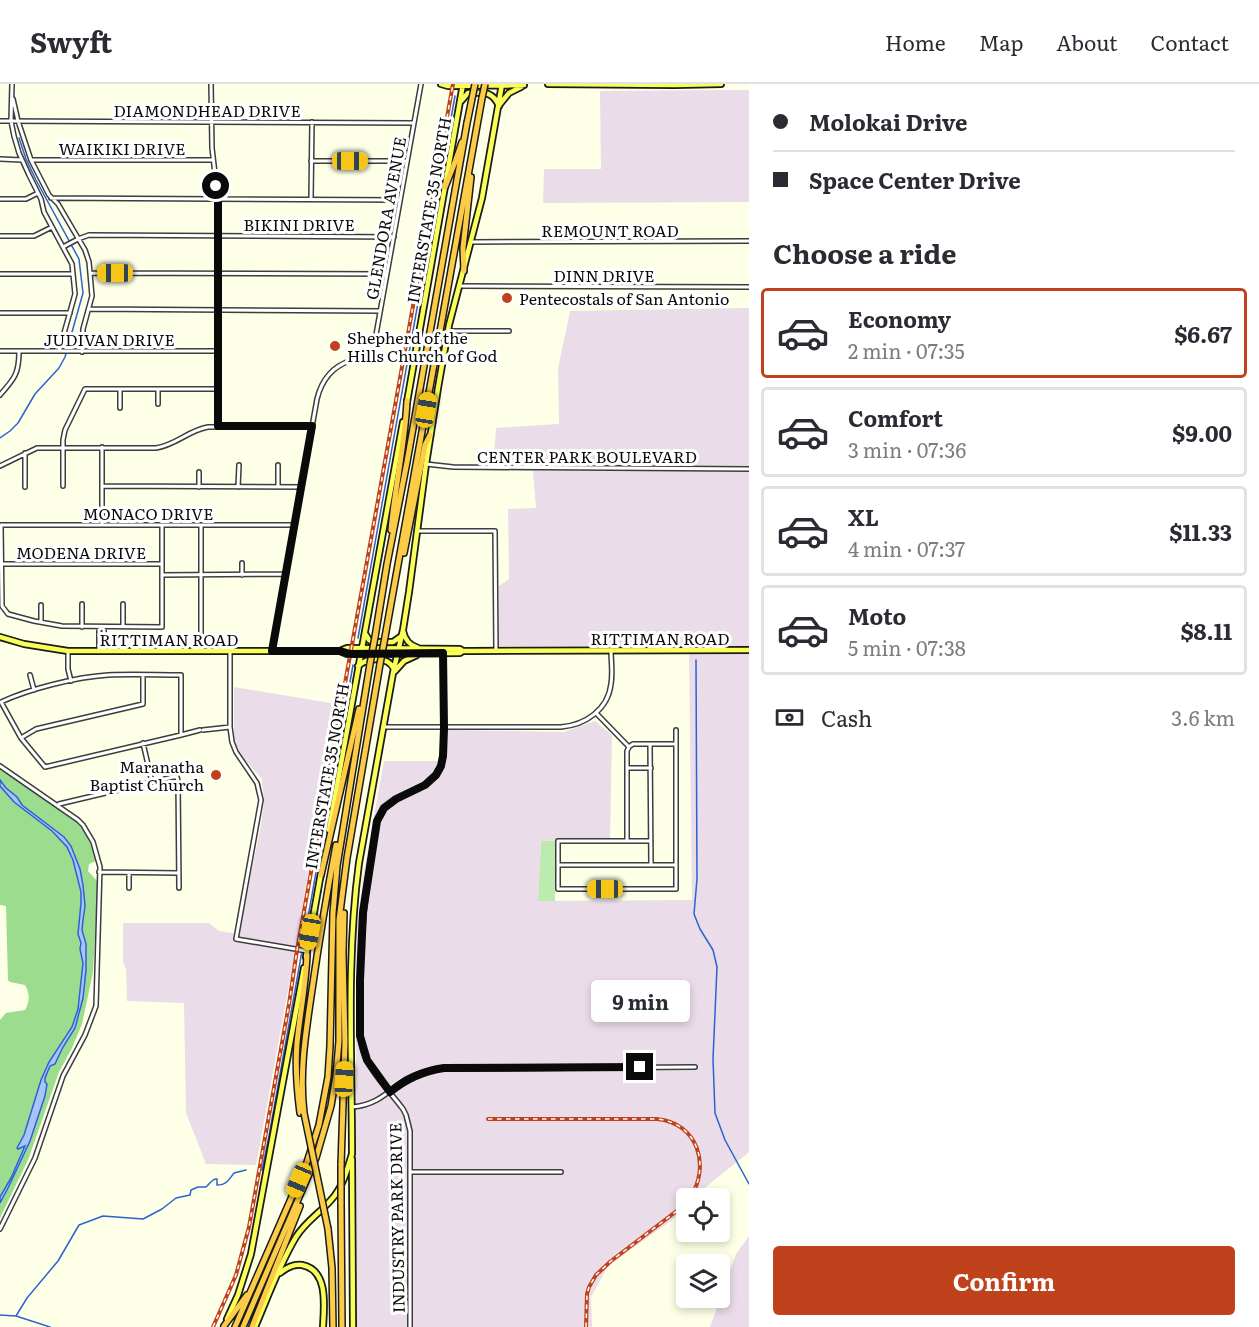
<!DOCTYPE html>
<html lang="en">
<head>
<meta charset="utf-8">
<style>
	:root { --surface:#fff; --page:#f7f7f7; --text:#2b2b33; --muted:#7c7c81; --line:#e1e1e2; --accent:#bf421d }
	body { margin:0; font-family:Literata,serif; background:var(--page); color:var(--text); height:100vh; display:flex; flex-direction:column; font-size:22px; white-space:nowrap }
	* { box-sizing:border-box; margin:0 }
	p { font-size:20px; color:var(--muted) }
	.icon { flex:none; width:33px; height:33px; fill:none; stroke:currentColor; stroke-width:2; stroke-linecap:round; stroke-linejoin:round }
	.map { position:relative; flex:1; overflow:hidden }
	.side { display:flex; flex-direction:column; background:var(--surface); width:510px }
	.side>* { flex:none }
	.top-card { display:grid; align-content:center; height:132px; padding:0 24px; background:var(--surface) }
	.buttons { position:absolute; left:676px; top:1104px; display:grid; gap:12px }
	.buttons a { display:grid; place-items:center; width:54px; height:54px; border-radius:6px; background:var(--surface); box-shadow:0 3px 9px #0003; font-size:30px }
	.end { position:absolute; width:27px; height:27px; margin:-14px; border:8px solid #0a0a0a; background:#fff; box-shadow:0 0 0 3px #fff }
	.from { border-radius:50% }
	.bubble { position:absolute; height:42px; border-radius:6px; background:var(--surface); box-shadow:0 3px 9px #0003; font-size:20px; font-weight:700; line-height:42px; text-align:center }
	.car { position:absolute; width:18px; height:36px; margin:-18px -9px; border-radius:8px; box-shadow:0 0 4px 2px #0007; background:linear-gradient(#f5c518 24%,#345 0 40%,#f5c518 0 76%,#345 0 86%,#f5c518 0) }
	.top-card b { display:flex; align-items:center; gap:21px; height:57px; font-size:22px }
	.top-card b+b { border-top:2px solid var(--line) }
	.top-card i { width:15px; height:15px; background:var(--text) }
	ul { padding:0; list-style:none }
	li { display:flex; align-items:center; gap:18px; height:90px; margin:0 12px 9px; padding:0 12px; border:3px solid var(--line); border-radius:6px }
	li div { flex:1 }
	li b { display:block; font-size:22px }
	li em { font-style:normal; font-weight:700 }
	li.active { border-color:var(--accent) }
	li>.icon { width:54px; height:54px; stroke-width:1.5 }
	h2 { padding:0 24px; font-size:27px; line-height:72px }
	.pay { display:flex; align-items:center; gap:15px; height:66px; padding:0 24px; font-size:22px }
	.pay p { margin-inline-start:auto }
	.button { display:flex; gap:12px; margin-top:auto; padding:12px 24px }
	.button a { flex:1; height:69px; border-radius:6px; background:var(--accent); color:#fff; font-size:24px; font-weight:700; line-height:69px; text-align:center }
	header { display:flex; align-items:center; gap:36px; box-sizing:border-box; height:84px; padding:0 30px; background:var(--surface); border-bottom:2px solid var(--line) }
	header strong { font-size:28px }
	nav { display:flex; gap:33px; margin-inline-start:auto; font-size:21px }
	main { display:flex; flex:1; min-height:0 }
	.map>svg:first-child { display:block }
	.industrial { fill:#eadce8 }
	.green { fill:#bdeaaf }
	.forest { fill:#9bdc8e }
	.water { fill:#a8c4f9; stroke:#2c62d3; stroke-width:1.5 }
	.lines { fill:none; stroke-linecap:round; stroke-linejoin:round }
	.stream { stroke:#2c62d3; stroke-width:1.5 }
	.minor-casing { stroke:#3d3d3d; stroke-width:6 }
	.major-casing { stroke:#1b1b1b; stroke-width:8 }
	.highway-casing { stroke:#1b1b1b; stroke-width:8 }
	.minor { stroke:#fff; stroke-width:3 }
	.major { stroke:#f9ff56; stroke-width:4.5 }
	.highway { stroke:#fccc47; stroke-width:5 }
	.rail-casing { stroke:#bf421d; stroke-width:4 }
	.rail { stroke:#fff; stroke-width:1.5; stroke-dasharray:4.5; stroke-linecap:butt }
	.highway-bridge-casing { stroke:#1b1b1b; stroke-width:8; stroke-linecap:butt }
	.highway-bridge { stroke:#fccc47; stroke-width:5 }
	.route { stroke:#0a0a0a; stroke-width:8 }
	.poi-dot { fill:#bf421d; stroke:#fff; stroke-width:2 }
	.labels { text-anchor:middle; dominant-baseline:central; stroke-width:6; stroke-linejoin:round; paint-order:stroke }
	.street-label { font-size:16px; fill:#0a0a0a; stroke:#fff }
	.poi-label { font-size:16px; fill:#0a0a0a; stroke:#fff; text-anchor:start }
</style>
</head>
<body>
<header>
<strong>Swyft</strong>
<nav><a>Home</a><a>Map</a><a>About</a><a>Contact</a></nav>
</header>
<main>
<div class="map">
<svg width="749" height="1243" viewBox="0 0 749 1243">
	<rect width="100%" height="100%" fill="#fdffe6"/>
	<path class="industrial" d="M 749,6 L 749,118 L 543,119 L 544,85 L 601,85 L 600,7 Z
		M 749,224 L 749,1068 L 707,1102 L 695,1114 L 687,1114 L 687,1124 L 683,1128 L 608,1182 L 591,1213 L 592,1243 L 356,1243 L 356,850 L 363,793 L 384,677 L 445,677 L 446,646 L 564,648 L 595,637 L 612,651 L 610,756 L 541,757 L 538,817 L 692,816 L 689,562 L 499,562 L 499,502 L 509,495 L 508,425 L 536,424 L 533,387 L 493,386 L 496,344 L 559,340 L 558,285 L 570,227 Z
		M 234,603 L 336,620 L 295,868 L 256,1081 L 206,1080 L 186,1029 L 184,919 L 127,917 L 126,885 L 123,878 L 123,839 L 209,839 L 219,847 L 239,850 L 261,741 L 264,718 L 262,695 L 245,676 L 234,658 Z
		M 749,1152 L 749,1243 L 710,1243 L 736,1170 Z"/>
	<path class="green" d="M 541,757 L 555,757 L 555,817 L 538,817 Z"/>
	<path class="forest" d="M 0,686 L 74,735 C 86,748 92,761 96,777 L 89,780 L 88,787 L 98,798 L 93,888 L 82,940 L 72,964 L 59,988 L 28,1076 L 0,1134 L 0,936 L 6,929 L 25,926 C 30,917 30,910 25,901 L 10,898 L 8,896 L 6,822 L 0,821 Z"/>
	<path class="water" d="M 0,696 L 6,704 L 17,713 L 22,721 L 64,753 L 71,762 L 80,785 L 83,801 L 85,822 L 83,836 L 82,846 L 86,860 L 86,886 L 83,914 L 75,944 L 63,963 L 55,980 L 50,982 L 45,994 L 45,998 L 47,1000 L 45,1012 L 30,1057 L 8,1104 L 0,1119 L 0,1113 L 11,1094 L 25,1062 L 18,1065 L 17,1064 L 24,1051 L 41,996 L 49,978 L 72,943 L 78,925 L 83,879 L 80,865 L 81,859 L 78,850 L 81,819 L 81,808 L 73,776 L 67,763 L 52,747 L 14,718 L 0,702 Z"/>
	<g class="lines">
		<path class="stream" d="M 0,354 L 10,347 L 18,339 L 35,310 L 59,284 L 65,273 L 83,209 L 79,175 L 36,96 L 26,75 L 19,54
			M 358,554 L 455,12
			M 696,576 L 697,795 L 694,830 L 700,845 L 713,866 L 717,883 L 713,975 L 715,1029 L 725,1056 L 749,1100
			M 260,1086 L 262,1086 L 269,1052 L 353,581
			M 0,1231 L 16,1232 L 27,1214 L 58,1177 L 79,1141 L 103,1132 L 143,1135 L 162,1125 L 176,1114 L 190,1111 L 191,1106 L 198,1103 L 206,1103 C 210,1100 212,1094 217,1095 L 217,1101 C 226,1101 229,1096 234,1089 L 246,1086
			M 16,1232 L 50,1243"/>
		<g class="minor-casing">
			<path id="minor" d="M 12,0 L 11,37 L 14,52 L 19,69 L 29,91 L 41,115 L 44,128 L 72,180 L 75,210 L 59,267
				M 211,0 L 212,64 L 218,115 L 218,342
				M 13,15 L 18,37 L 31,76 L 49,111 L 58,120 L 85,166 L 89,178 L 92,212 L 83,245 L 82,268
				M 0,37 L 414,39
				M 0,75 L 22,76
				M 31,76 L 213,76
				M 311,77 L 407,77
				M 51,114 L 400,116
				M 0,115 L 26,115 L 38,109
				M 311,115 L 312,38
				M 0,152 L 34,152 L 52,143
				M 472,158 L 749,157
				M 63,163 L 78,155 L 89,151 L 394,153
				M 90,189 L 387,190
				M 0,190 L 73,190
				M 460,202 L 749,203
				M 89,225 L 380,227
				M 0,229 L 70,229
				M 448,247 L 509,247
				M 0,267 L 217,267
				M 372,273 L 421,0
				M 120,305 L 120,324
				M 158,305 L 158,320
				M 0,311 C 14,295 19,290 19,268
				M 25,369 L 25,403
				M 426,380 L 453,383 L 749,385
				M 278,381 L 278,403
				M 0,382 L 37,364 L 156,364 C 176,361 189,346 208,343 L 312,342
				M 63,402 L 63,356 L 65,346 L 85,305 L 218,305
				M 102,402 L 301,403
				M 199,403 L 199,388
				M 238,403 L 239,381
				M 102,441 L 102,363
				M 162,441 L 162,543 L 62,542 L 34,537 L 8,530 L 2,522 L 1,441 L 294,441
				M 418,447 L 495,447 L 496,567
				M 1,480 L 162,480
				M 162,491 L 285,490
				M 242,491 L 242,479
				M 123,520 L 123,542
				M 41,538 L 41,521
				M 82,543 L 82,520
				M 102,543 L 104,546 L 104,567
				M 68,567 L 68,585 L 71,597
				M 99,567 L 99,546 L 102,543
				M 201,567 L 201,441
				M 230,567 L 230,643 L 232,658 L 236,668 L 257,699 L 261,716 L 236,855 L 307,867
				M 272,567 L 317,315 C 329,266 374,272 415,273
				M 30,591 L 34,606
				M 596,629 L 629,663
				M 383,643 L 561,643 C 585,641 608,626 611,600 C 613,589 611,577 611,566
				M 203,646 L 230,643
				M 181,651 L 181,591 C 157,591 132,590 108,591 C 76,593 29,605 1,618 L 21,654 L 45,683 L 181,651 L 200,646
				M 21,654 L 36,645 L 143,620 L 143,591
				M 143,659 L 152,698
				M 650,660 L 651,781
				M 630,662 L 633,660 L 676,660
				M 0,682 L 78,736 L 83,741 L 93,758 L 100,783 L 96,922 L 85,951 L 63,992 L 35,1074 L 0,1145
				M 627,684 L 651,684
				M 59,720 L 152,698 L 173,693 L 177,693 L 178,697 L 179,804
				M 627,757 L 627,667 L 629,663
				M 651,757 L 558,757 L 558,805 L 676,805 L 676,646
				M 558,781 L 676,781
				M 99,788 L 178,789
				M 129,804 L 129,789
				M 352,1023 C 372,1022 384,1012 399,1000 C 409,992 422,988 434,985 L 695,983
				M 410,1088 L 561,1088
				M 410,1243 L 410,1047 L 406,1031 L 403,1025 C 391,1009 376,994 367,977 C 357,958 360,935 360,914 C 360,854 366,796 377,737 L 384,724 L 396,715 L 425,701 L 436,691 L 441,682 L 443,672 L 444,644 L 443,570"/>
		</g>
		<g class="major-casing">
			<path id="major" d="M 441,0 L 448,2 L 524,1
				M 548,0 L 675,1 L 721,0
				M 461,17 L 468,9 C 483,9 492,6 499,22
				M 500,20 L 509,9 L 521,3
				M 407,318 L 463,0
				M 403,547 C 405,556 409,561 418,564
				M 366,551 L 369,556 L 372,558 L 393,558 L 400,553
				M 0,553 L 24,560 L 68,567 L 340,567 L 347,570 L 460,569 L 463,567
				M 340,567 L 347,564 L 460,565 L 463,567 L 471,567 L 749,566
				M 358,582 C 368,573 388,572 394,585
				M 395,587 L 404,577 L 417,571
				M 329,746 L 403,338
				M 306,873 L 321,789
				M 352,1075 L 353,1243
				M 280,1189 C 286,1184 294,1180 302,1181 C 329,1186 324,1223 323,1243
				M 227,1235 L 238,1211 L 251,1170 L 304,884
				M 255,1243 C 268,1213 279,1181 296,1153 C 305,1138 320,1129 331,1116 C 343,1103 347,1086 352,1070 C 352,973 346,875 359,779 L 393,589 L 403,546 L 409,508 L 426,380 L 438,304 L 449,241 L 482,114 L 502,0"/>
		</g>
		<g class="highway-casing">
			<path id="highway" d="M 445,103 L 455,78 L 462,58
				M 464,187 L 463,164 L 471,93
				M 391,446 C 395,402 405,360 407,317
				M 404,469 L 425,361 L 430,351
				M 375,553 L 387,480 L 407,378 L 467,39
				M 385,553 L 482,14
				M 321,791 L 359,625
				M 300,1029 C 297,1006 295,982 297,959 C 300,929 306,900 307,870
				M 304,1029 C 299,987 306,947 312,906 C 319,857 327,809 336,761
				M 341,1081 L 345,958 L 343,869 L 344,829
				M 341,1118 L 342,1243
				M 328,1145 L 332,1184 L 333,1243
				M 224,1242 L 247,1211
				M 235,1243 L 307,1078 L 319,1041 L 328,993 L 330,962 L 333,829 L 337,782 L 370,580
				M 243,1243 L 316,1074 L 331,1022 L 336,992 L 339,957 L 339,836 L 347,774 L 380,580
				M 252,1243 L 300,1122"/>
		</g>
		<use href="#minor" class="minor"/>
		<use href="#major" class="major"/>
		<use href="#highway" class="highway"/>
		<g class="rail-casing">
			<path id="rail" d="M 488,1035 L 657,1035 C 698,1039 711,1082 690,1114
				M 213,1243 L 225,1216 L 236,1191 L 249,1143 L 289,920 L 297,866 L 453,0
				M 586,1243 L 587,1210 L 589,1203 L 596,1191 L 611,1177 L 678,1126 L 687,1118"/>
		</g>
		<use href="#rail" class="rail"/>
		<g class="highway-bridge-casing">
			<path id="highway-bridge" d="M 482,14 L 485,0
				M 467,39 L 475,0
				M 370,580 L 375,553
				M 380,580 L 385,553
				M 304,1029 L 328,1145
				M 341,1081 L 341,1118"/>
		</g>
		<use href="#highway-bridge" class="highway-bridge"/>
	</g>
	<g class="lines">
		<path class="route" d="M 216,102 L 218,115 L 218,342 L 312,342 L 272,567 L 340,567 L 350,570 L 443,569 L 444,644 L 443,672 L 441,682 L 436,691 L 425,701 L 396,715 L 384,724 L 377,737 L 363,828 L 360,896 L 360,952 L 367,976 L 390,1008 C 407,994 423,987 444,984 L 640,983"/>
	</g>
	<g class="poi-dot">
		<circle cx="507" cy="214" r="6"/>
		<circle cx="335" cy="262" r="6"/>
		<circle cx="216" cy="691" r="6"/>
	</g>
	<g class="labels">
		<g class="street-label">
			<text x="207" y="26">DIAMONDHEAD DRIVE</text>
			<text x="122" y="64">WAIKIKI DRIVE</text>
			<text transform="translate(428 126) rotate(-80)">INTERSTATE 35 NORTH</text>
			<text transform="translate(385 134) rotate(-80)">GLENDORA AVENUE</text>
			<text x="299" y="140">BIKINI DRIVE</text>
			<text x="610" y="146">REMOUNT ROAD</text>
			<text x="604" y="191">DINN DRIVE</text>
			<text x="109" y="255">JUDIVAN DRIVE</text>
			<text x="587" y="372">CENTER PARK BOULEVARD</text>
			<text x="148" y="429">MONACO DRIVE</text>
			<text x="81" y="468">MODENA DRIVE</text>
			<text x="660" y="554">RITTIMAN ROAD</text>
			<text x="169" y="555">RITTIMAN ROAD</text>
			<text transform="translate(326 692) rotate(-80)">INTERSTATE 35 NORTH</text>
			<text transform="translate(396 1134) rotate(-91)">INDUSTRY PARK DRIVE</text>
		</g>
		<g class="poi-label">
			<text x="519" y="214">Pentecostals of San Antonio</text>
			<text x="347" y="253">Shepherd of the<tspan x="347" dy="18">Hills Church of God</tspan></text>
			<text x="204" y="682" text-anchor="end">Maranatha<tspan x="204" dy="18">Baptist Church</tspan></text>
		</g>
	</g>
</svg>
<div class="buttons">
<a><svg class="icon" aria-label="locate" viewBox="0 0 24 24"><circle cx="12" cy="12" r="6"/><path d="M12 2v4M12 18v4M2 12h4M18 12h4"/></svg></a>
<a><svg class="icon" aria-label="layers" viewBox="0 0 24 24"><path d="M12 4l9 5-9 5-9-5zM3 14l9 5 9-5"/></svg></a>
</div>
<i class="end from" style="left:216px;top:102px"></i>
<i class="end" style="left:640px;top:983px"></i>
<div class="bubble" style="left:591px;top:896px;width:99px">9 min</div>
<i class="car" style="left:350px;top:77px;rotate:90deg"></i>
<i class="car" style="left:115px;top:189px;rotate:270deg"></i>
<i class="car" style="left:426px;top:326px;rotate:10deg"></i>
<i class="car" style="left:605px;top:805px;rotate:270deg"></i>
<i class="car" style="left:310px;top:848px;rotate:190deg"></i>
<i class="car" style="left:344px;top:995px;rotate:3deg"></i>
<i class="car" style="left:299px;top:1096px;rotate:203deg"></i>
</div>
<section class="side">
<div class="top-card">
<b><i class="from"></i>Molokai Drive</b>
<b><i></i>Space Center Drive</b>
</div>
<h2>Choose a ride</h2>
<ul>
<li class="active"><svg class="icon" aria-label="car" viewBox="0 0 24 24"><path d="M5 17H2v-5l4-1 3-4h7l3 4 3 1v5h-3M9 17h6M6 11h13"/><circle cx="7" cy="17" r="2"/><circle cx="17" cy="17" r="2"/></svg><div><b>Economy</b><p>2 min · 07:35</p></div><em>$6.67</em></li>
<li><svg class="icon" aria-label="car" viewBox="0 0 24 24"><path d="M5 17H2v-5l4-1 3-4h7l3 4 3 1v5h-3M9 17h6M6 11h13"/><circle cx="7" cy="17" r="2"/><circle cx="17" cy="17" r="2"/></svg><div><b>Comfort</b><p>3 min · 07:36</p></div><em>$9.00</em></li>
<li><svg class="icon" aria-label="car" viewBox="0 0 24 24"><path d="M5 17H2v-5l4-1 3-4h7l3 4 3 1v5h-3M9 17h6M6 11h13"/><circle cx="7" cy="17" r="2"/><circle cx="17" cy="17" r="2"/></svg><div><b>XL</b><p>4 min · 07:37</p></div><em>$11.33</em></li>
<li><svg class="icon" aria-label="car" viewBox="0 0 24 24"><path d="M5 17H2v-5l4-1 3-4h7l3 4 3 1v5h-3M9 17h6M6 11h13"/><circle cx="7" cy="17" r="2"/><circle cx="17" cy="17" r="2"/></svg><div><b>Moto</b><p>5 min · 07:38</p></div><em>$8.11</em></li>
</ul>
<div class="pay"><svg class="icon" aria-label="cash" viewBox="0 0 24 24"><path d="M3 7h18v10H3z"/><circle cx="12" cy="12" r="2"/></svg>Cash<p>3.6 km</p></div>
<div class="button"><a>Confirm</a></div>
</section>
</main>
</body>
</html>
